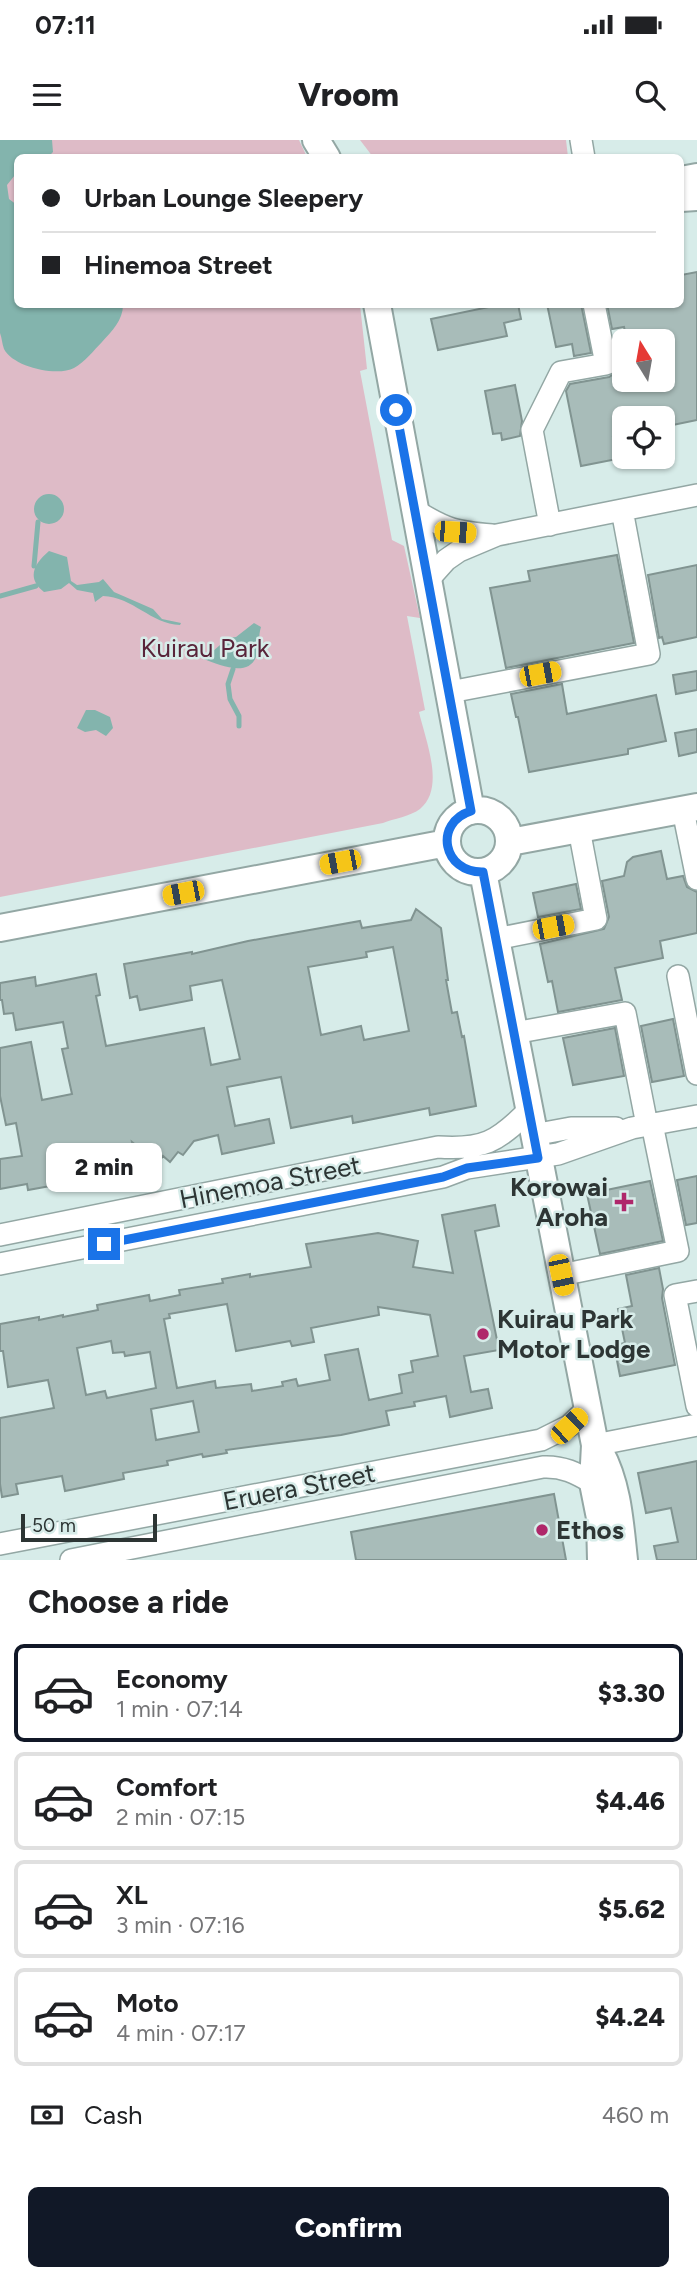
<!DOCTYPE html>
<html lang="en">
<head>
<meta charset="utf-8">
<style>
	:root { --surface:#fff; --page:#f6f6f6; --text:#202124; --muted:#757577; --line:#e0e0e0; --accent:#111827 }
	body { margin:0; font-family:Figtree,sans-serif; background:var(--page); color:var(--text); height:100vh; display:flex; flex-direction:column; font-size:26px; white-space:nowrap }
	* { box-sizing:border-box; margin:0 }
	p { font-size:23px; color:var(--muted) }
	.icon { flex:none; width:38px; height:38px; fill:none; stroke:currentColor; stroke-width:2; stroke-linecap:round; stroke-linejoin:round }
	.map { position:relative; height:1420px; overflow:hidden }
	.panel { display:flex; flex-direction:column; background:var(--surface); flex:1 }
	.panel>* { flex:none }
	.guide { position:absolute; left:14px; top:14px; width:670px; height:154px; border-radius:10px; box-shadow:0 2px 5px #0004; display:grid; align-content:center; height:154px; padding:0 28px; background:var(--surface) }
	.needle { width:46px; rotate:349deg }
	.controls { position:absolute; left:612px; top:189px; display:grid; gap:14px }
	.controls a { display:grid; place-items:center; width:63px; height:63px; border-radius:10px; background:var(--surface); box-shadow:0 2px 5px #0004; font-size:35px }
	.scale { position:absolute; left:21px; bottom:18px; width:136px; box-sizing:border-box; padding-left:7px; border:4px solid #2d3534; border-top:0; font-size:19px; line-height:24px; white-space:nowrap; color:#2d3534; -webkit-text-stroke:5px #d7ece9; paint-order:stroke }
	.end { position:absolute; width:32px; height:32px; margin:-16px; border:9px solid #1a73e8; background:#fff; box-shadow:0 0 0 4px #fff }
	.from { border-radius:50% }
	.bubble { position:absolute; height:49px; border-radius:10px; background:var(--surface); box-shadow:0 2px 5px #0004; font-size:23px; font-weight:800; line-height:49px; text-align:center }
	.car { position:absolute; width:21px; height:42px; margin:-21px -10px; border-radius:9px; box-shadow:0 0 5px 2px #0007; background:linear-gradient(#f5c518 24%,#345 0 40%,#f5c518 0 76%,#345 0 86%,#f5c518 0) }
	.guide b { display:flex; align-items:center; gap:24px; height:66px; font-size:26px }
	.guide b+b { border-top:2px solid var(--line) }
	.guide i { width:18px; height:18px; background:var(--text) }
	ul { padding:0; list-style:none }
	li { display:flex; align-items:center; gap:21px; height:98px; margin:0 14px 10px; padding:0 14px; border:4px solid var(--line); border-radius:10px }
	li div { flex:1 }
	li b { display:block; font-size:26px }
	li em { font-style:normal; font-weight:800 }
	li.active { border-color:var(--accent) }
	li>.icon { width:63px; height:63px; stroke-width:1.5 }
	h2 { padding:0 28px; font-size:32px; line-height:84px }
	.pay { display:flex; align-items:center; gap:18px; height:77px; padding:0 28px; font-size:26px }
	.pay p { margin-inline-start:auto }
	.action { display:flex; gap:14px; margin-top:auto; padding:14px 28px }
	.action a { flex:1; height:80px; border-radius:10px; background:var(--accent); color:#fff; font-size:28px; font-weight:800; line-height:80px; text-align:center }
	.status { display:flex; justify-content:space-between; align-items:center; height:49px; padding:0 35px; background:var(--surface); direction:ltr }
	.status svg { height:19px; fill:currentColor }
	header { display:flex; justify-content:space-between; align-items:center; height:91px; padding:0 28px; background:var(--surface); font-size:32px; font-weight:800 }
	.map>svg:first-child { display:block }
	.green { fill:#debbc7 }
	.water { fill:#83b4ad }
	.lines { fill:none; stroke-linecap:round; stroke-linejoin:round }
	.stream { stroke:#83b4ad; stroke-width:5 }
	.building { fill:#a8bcb9; stroke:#819491; stroke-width:2; fill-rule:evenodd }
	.minor-casing { stroke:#93a7a4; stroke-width:24 }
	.major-casing { stroke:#93a7a4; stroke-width:30 }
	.minor { stroke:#fff; stroke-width:21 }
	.major { stroke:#fff; stroke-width:26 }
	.route { stroke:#1a73e8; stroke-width:9 }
	.poi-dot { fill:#af276a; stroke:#d7ece9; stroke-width:2.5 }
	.labels { text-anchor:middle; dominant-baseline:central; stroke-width:5; stroke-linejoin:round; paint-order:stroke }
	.park-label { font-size:26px; fill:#59243a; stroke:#d7ece9 }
	.street-label { font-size:26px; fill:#2d3534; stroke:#d7ece9 }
	.poi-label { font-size:26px; font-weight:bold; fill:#2d3534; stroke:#d7ece9; text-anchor:start }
</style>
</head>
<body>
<div class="status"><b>07:11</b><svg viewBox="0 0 49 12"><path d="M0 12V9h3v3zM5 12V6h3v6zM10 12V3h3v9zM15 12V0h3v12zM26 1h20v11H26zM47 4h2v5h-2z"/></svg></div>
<header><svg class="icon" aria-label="menu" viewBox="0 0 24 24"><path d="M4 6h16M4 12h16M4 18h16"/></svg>Vroom<svg class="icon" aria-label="search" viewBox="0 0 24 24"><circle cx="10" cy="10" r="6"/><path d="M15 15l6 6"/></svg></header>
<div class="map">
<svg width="697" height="1420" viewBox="0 0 697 1420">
	<rect width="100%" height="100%" fill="#d7ece9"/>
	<path class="green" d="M 0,0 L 299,0 L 307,17 L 18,18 L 18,164 L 360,165 L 367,229 L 360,231 L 392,400 L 404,406 L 420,478 L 407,476 L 425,570 L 419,572 C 425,599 446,648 420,669 C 411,676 393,679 383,683 L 0,757 Z
		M 360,0 L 566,0 L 568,17 L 373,17 Z"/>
	<path class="water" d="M 0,0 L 52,0 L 53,12 L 48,17 L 30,14 L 18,18 L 14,26 L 15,35 L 7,45 L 9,59 L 17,65 L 18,164 L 123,165 C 123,180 112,191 102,202 C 94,210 85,222 74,228 C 57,237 13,227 4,209 C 2,204 2,198 0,193 Z
		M34 369a15 15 0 1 1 30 0a15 15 0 1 1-30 0Z
		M 49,411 L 67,417 L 71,441 L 77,445 L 99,442 L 103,439 L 114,452 L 153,469 L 162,479 L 181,483 L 180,485 C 151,484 133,457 103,456 L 95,462 L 93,453 L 77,450 L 69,443 L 61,449 L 44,452 C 26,438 34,424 49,411 Z
		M 254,483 L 261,487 C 258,496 260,505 257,514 C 250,539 220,525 204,519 L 228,498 L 236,497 Z
		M 86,570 L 95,570 L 110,577 L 113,588 L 106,596 L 96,590 L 85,592 L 77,588 Z"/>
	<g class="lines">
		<path class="stream" d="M 34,426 L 38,382
			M 0,456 L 36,446
			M 233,529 L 228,544 L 230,559 L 239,576 L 239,586"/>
	</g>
	<path class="building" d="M 697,132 L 697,280 L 663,287 L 663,278 L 625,278 L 625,295 L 613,297 L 617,319 L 581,326 L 566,251 L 570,244 L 609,237 L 615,233 L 619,226 L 625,225 L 625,240 L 663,240 L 663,195 L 627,201 L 624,187 L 612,189 L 607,164 L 681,164 L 681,135 Z
		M 489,164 L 518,164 L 521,179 L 504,183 L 507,196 L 438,210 L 431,179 L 489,167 Z
		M 547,164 L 581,164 L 591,213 L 574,216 L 572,204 L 556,207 Z
		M 515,245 L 522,281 L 520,296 L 502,300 L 501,293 L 493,294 L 485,251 Z
		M 617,415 L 634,503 L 506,528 L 490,448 L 530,441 L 528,431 Z
		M 697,425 L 697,497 L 664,504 L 662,497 L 659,498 L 648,435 Z
		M 697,531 L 697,550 L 676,554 L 673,535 Z
		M 562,544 L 567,574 L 656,555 L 666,601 L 628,609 L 628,614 L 529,632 L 518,577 L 516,577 L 511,554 Z
		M 697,589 L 697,612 L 679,616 L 675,593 Z
		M 661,711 L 667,739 L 683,736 L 687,747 L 697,752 L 697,793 L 660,801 L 663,818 L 615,828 L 622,860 L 558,872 L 552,841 L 548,842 L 540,804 L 604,789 L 609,777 L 602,741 L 624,736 L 627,722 L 633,717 Z
		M 576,744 L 581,769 L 538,777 L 533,753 Z
		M 416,769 L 441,788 L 448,840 L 446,840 L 452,873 L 457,872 L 462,897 L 464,896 L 476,966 L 430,975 L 429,968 L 353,983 L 352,976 L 291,988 L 281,937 L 227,947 L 235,986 L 269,979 L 274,1003 L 222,1014 L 218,995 L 194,1001 L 183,1015 L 178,1012 L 170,1022 L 163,1016 L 158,1023 L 132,1002 L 137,1027 L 89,1037 L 89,1039 L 28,1050 L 27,1044 L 0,1049 L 0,1019 L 22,1016 L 16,983 L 6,985 L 0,956 L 0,908 L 31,902 L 42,960 L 72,954 L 62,909 L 68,908 L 63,882 L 16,890 L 13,873 L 4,874 L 2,860 L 0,860 L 0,843 L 35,837 L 36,846 L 96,834 L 100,855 L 96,856 L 106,906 L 204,888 L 211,925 L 240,919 L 222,840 L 190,846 L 192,860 L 140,870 L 137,856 L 130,858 L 124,824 L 192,812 L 192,814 L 248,801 L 360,781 L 362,788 L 411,780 ZM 393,807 L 409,891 L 364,900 L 361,886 L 321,895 L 308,827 L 367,817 L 366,812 Z
		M 673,879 L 684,936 L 652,942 L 641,886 Z
		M 615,888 L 624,936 L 573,945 L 563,898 Z
		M 697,1036 L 697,1083 L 686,1085 L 677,1040 Z
		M 650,1041 L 663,1101 L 600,1114 L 587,1054 Z
		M 495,1065 L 499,1086 L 475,1091 L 499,1210 L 464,1216 L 471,1252 L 488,1249 L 492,1268 L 450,1277 L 446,1256 L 414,1262 L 415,1266 L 386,1271 L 389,1285 L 341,1295 L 226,1310 L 227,1313 L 203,1317 L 202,1314 L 167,1321 L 168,1325 L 123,1333 L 124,1339 L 65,1351 L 62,1336 L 16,1344 L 18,1354 L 2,1357 L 0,1344 L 0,1278 L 54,1268 L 48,1240 L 8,1247 L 3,1211 L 0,1211 L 0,1184 L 39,1177 L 39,1180 L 63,1175 L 63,1177 L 98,1170 L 97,1165 L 149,1155 L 150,1161 L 180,1155 L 179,1150 L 223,1143 L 222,1139 L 250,1134 L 250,1137 L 311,1127 L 306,1104 L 378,1093 L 418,1101 L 413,1127 L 453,1133 L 442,1075 ZM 227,1164 L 236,1211 L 290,1201 L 292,1206 L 314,1202 L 311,1188 L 379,1175 L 378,1167 L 430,1175 L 438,1216 L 411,1221 L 413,1232 L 399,1235 L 402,1253 L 369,1260 L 358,1209 L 325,1215 L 330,1240 L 298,1246 L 296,1239 L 282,1242 L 283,1246 L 252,1251 L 251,1244 L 216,1248 L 215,1241 L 177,1248 L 164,1179 L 170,1178 L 169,1174 ZM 111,1201 L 113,1213 L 124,1212 L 125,1216 L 150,1212 L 156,1248 L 107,1258 L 105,1251 L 86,1255 L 77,1208 ZM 193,1261 L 199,1292 L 156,1300 L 151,1269 Z
		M 659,1128 L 663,1149 L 662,1158 L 675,1225 L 620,1236 L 614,1205 L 625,1203 L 618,1169 L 632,1166 L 626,1135 Z
		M 697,1321 L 697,1420 L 657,1420 L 654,1406 L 678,1402 L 671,1368 L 646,1373 L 638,1333 Z
		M 554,1354 L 566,1420 L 356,1420 L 351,1392 Z"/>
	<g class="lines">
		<g class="minor-casing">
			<path id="minor" d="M 581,0 L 584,18
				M 416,371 C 447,390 456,392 492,395
				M 550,385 L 532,290 L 561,232 L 606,224 L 594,164
				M 429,439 L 446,420 L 459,411 L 497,395 L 697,355
				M 450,552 L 649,514 L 622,370
				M 683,670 L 697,739
				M 496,799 L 596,779 L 579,689
				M 678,836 L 697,934
				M 514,893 L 625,873 L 647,985
				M 533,995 L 571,988 L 616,988
				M 0,1095 L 438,1007 C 483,1010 497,1002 528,971
				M 0,1124 L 443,1037 L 467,1028 L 558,1014 L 632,988 L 697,976
				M 561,1135 L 678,1111 L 652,984
				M 697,1151 L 675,1155 L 697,1266
				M 595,1305 L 697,1285
				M 0,1404 L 541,1300 L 569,1286 L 588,1268
				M 71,1420 L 543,1327 C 563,1326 576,1333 593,1343"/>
		</g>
		<g class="major-casing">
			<path id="major" d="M 316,0 L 327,18
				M 681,40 L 697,37
				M 681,58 L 697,57
				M 377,164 L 471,671
				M447 701a31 31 0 1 1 62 0a31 31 0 1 1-62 0Z
				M 510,702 L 697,667
				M 483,732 L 595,1305 L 593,1343 L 600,1378 L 601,1420
				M 0,788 L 447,703
				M 600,1312 C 618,1345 620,1383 624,1420"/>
		</g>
		<use href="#minor" class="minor"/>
		<use href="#major" class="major"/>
	</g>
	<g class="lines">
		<path class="route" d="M 104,1104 L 443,1037 L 467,1028 L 538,1018 L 483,732 C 443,733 433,683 471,671 L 396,270"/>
	</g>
	<g class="poi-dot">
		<path d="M620.5 1051.5h7v7h7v7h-7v7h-7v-7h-7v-7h7z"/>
		<circle cx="483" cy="1194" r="7"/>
		<circle cx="542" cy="1390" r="7"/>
	</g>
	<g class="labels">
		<g class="park-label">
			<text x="205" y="508">Kuirau Park</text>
		</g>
		<g class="street-label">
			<text transform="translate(270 1042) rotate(-11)">Hinemoa Street</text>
			<text transform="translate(299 1347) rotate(-11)">Eruera Street</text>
		</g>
		<g class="poi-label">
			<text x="608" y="1047" text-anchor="end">Korowai<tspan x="608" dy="30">Aroha</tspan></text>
			<text x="497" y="1179">Kuirau Park<tspan x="497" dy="30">Motor Lodge</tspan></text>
			<text x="556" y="1390">Ethos</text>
		</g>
	</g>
</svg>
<div class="controls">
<a><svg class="needle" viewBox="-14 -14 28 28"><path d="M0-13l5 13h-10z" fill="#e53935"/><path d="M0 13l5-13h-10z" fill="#757577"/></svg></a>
<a><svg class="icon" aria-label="locate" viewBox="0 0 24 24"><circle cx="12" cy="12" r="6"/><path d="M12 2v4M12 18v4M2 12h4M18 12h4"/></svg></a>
</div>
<div class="scale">50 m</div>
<i class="end from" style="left:396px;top:270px"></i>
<i class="end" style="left:104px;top:1104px"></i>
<div class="bubble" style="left:46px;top:1003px;width:116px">2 min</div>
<i class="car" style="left:455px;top:392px;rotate:94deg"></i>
<i class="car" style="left:540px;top:534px;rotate:79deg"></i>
<i class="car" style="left:340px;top:722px;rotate:259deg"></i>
<i class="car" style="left:183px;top:753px;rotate:259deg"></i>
<i class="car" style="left:553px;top:787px;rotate:79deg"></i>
<i class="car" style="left:561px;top:1135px;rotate:168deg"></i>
<i class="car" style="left:569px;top:1286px;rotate:47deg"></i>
<div class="guide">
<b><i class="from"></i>Urban Lounge Sleepery</b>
<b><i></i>Hinemoa Street</b>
</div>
</div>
<section class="panel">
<h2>Choose a ride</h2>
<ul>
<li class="active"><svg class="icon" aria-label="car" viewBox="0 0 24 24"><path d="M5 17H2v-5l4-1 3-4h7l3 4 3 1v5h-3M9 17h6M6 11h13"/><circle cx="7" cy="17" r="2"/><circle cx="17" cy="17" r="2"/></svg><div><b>Economy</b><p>1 min · 07:14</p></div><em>$3.30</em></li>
<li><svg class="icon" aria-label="car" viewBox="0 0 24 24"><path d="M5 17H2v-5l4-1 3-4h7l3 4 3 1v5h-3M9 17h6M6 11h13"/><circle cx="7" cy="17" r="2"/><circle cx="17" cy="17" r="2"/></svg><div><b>Comfort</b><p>2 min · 07:15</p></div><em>$4.46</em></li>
<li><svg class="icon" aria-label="car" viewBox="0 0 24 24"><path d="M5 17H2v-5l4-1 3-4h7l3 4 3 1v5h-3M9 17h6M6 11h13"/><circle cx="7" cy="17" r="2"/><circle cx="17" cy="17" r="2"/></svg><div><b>XL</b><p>3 min · 07:16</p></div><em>$5.62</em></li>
<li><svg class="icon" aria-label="car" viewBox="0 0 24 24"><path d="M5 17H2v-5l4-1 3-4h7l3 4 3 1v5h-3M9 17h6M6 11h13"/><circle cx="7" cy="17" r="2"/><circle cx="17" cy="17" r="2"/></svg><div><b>Moto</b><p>4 min · 07:17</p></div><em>$4.24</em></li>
</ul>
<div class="pay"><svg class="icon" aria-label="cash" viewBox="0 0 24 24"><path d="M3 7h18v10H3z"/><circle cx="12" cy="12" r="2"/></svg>Cash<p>460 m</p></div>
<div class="action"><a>Confirm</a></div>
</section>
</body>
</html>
